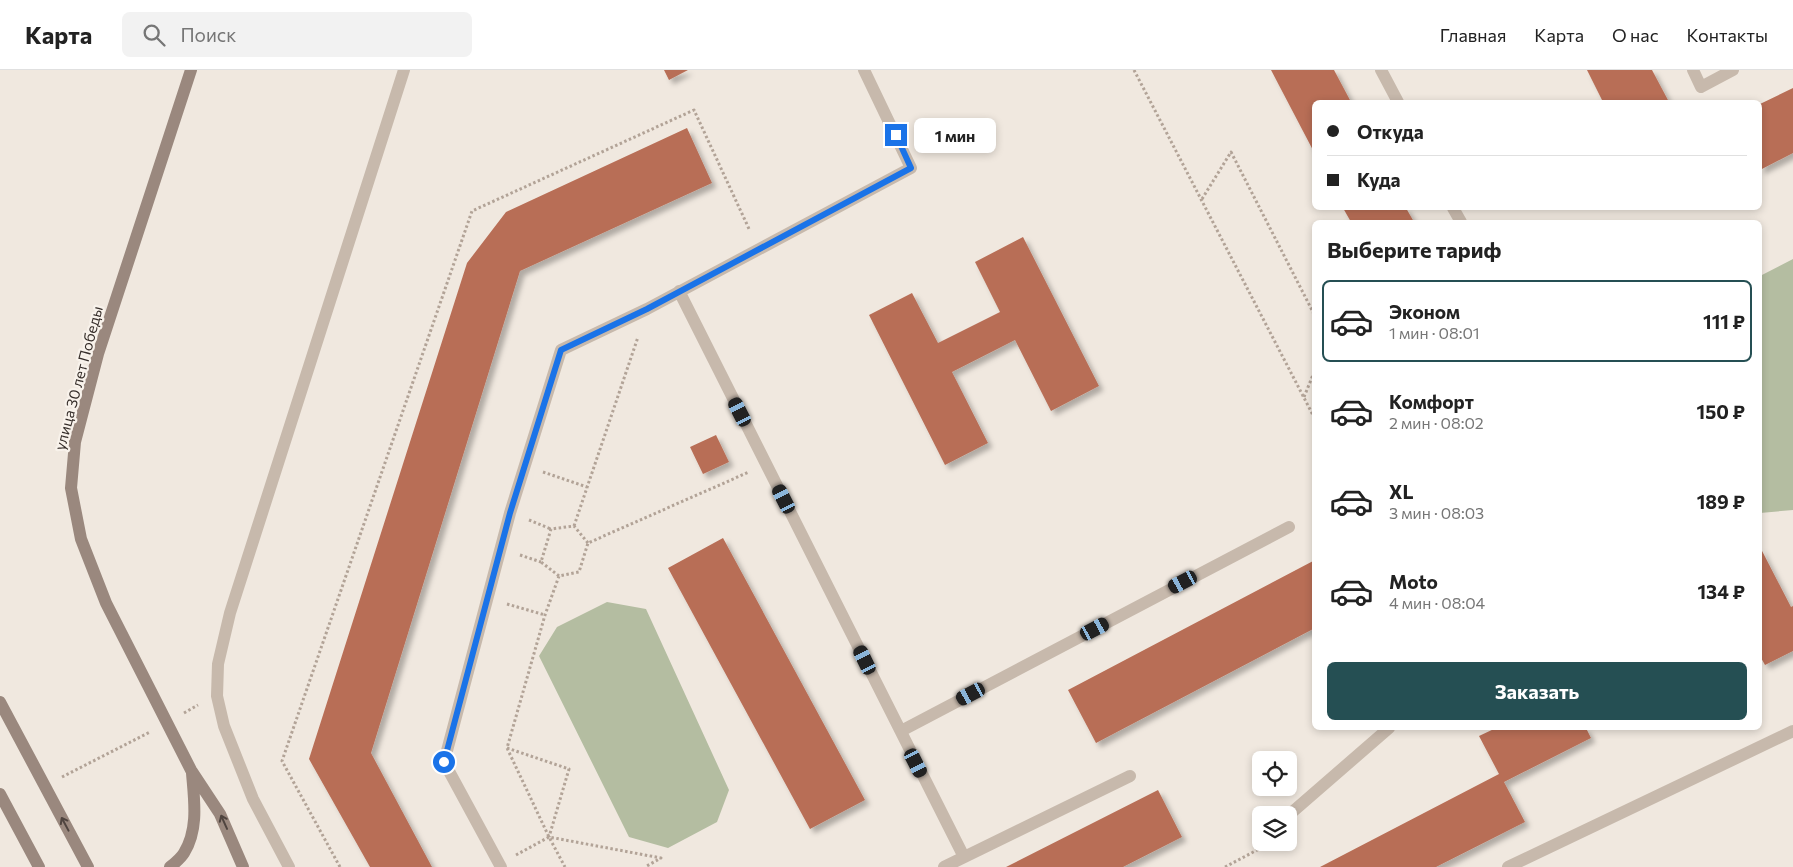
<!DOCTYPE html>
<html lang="ru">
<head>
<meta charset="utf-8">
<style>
	:root { --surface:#fff; --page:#f2f2f2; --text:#222; --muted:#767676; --line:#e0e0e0; --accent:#254f53 }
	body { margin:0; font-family:Commissioner,sans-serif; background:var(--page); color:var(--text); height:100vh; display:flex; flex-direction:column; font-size:19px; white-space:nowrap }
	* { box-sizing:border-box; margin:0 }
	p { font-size:16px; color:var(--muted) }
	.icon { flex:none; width:28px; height:28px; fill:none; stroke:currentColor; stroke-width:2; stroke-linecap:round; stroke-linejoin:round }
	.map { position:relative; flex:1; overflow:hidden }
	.panel { position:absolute; left:1312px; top:150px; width:450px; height:510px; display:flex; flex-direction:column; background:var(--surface); border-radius:8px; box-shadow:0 2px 8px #0003 }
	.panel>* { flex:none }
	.top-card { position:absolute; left:1312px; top:30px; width:450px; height:110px; border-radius:8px; box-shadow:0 2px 8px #0003; display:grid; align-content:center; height:110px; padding:0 15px; background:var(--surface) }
	.controls { position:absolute; left:1252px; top:681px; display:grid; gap:10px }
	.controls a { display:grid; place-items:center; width:45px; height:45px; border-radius:8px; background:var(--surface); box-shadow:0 2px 8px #0003; font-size:25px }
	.end { position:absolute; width:22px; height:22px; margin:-11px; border:6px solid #1a73e8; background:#fff; box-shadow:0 0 0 2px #fff }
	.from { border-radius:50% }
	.bubble { position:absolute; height:35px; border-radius:8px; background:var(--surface); box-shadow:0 2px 8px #0003; font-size:16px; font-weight:700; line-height:35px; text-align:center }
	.car { position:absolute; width:15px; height:30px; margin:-15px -8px; border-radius:6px; box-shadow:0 0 4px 1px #0007; background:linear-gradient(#222 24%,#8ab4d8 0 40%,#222 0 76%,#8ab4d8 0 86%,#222 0) }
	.top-card b { display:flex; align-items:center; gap:18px; height:48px; font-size:19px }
	.top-card b+b { border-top:1px solid var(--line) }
	.top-card i { width:12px; height:12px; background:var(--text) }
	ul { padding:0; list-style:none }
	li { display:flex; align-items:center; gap:15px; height:82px; margin:0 10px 8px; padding:0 5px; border:2px solid transparent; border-radius:8px }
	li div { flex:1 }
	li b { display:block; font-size:19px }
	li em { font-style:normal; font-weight:700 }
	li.on { border-color:var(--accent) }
	li>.icon { width:45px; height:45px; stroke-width:1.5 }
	h2 { padding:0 15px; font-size:22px; line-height:60px }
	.cta { display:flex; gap:10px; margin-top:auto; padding:10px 15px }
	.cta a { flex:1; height:58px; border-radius:8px; background:var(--accent); color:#fff; font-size:20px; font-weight:700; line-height:58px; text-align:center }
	header { display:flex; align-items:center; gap:30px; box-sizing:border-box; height:70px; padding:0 25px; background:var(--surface); border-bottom:1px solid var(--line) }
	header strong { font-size:24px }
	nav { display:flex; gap:28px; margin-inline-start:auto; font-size:18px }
	.search { width:350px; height:45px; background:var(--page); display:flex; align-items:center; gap:12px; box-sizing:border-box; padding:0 18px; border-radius:8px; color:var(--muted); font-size:19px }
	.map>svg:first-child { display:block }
	.green { fill:#b4bda1 }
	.building { fill:#b86e56; filter:url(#shadow) }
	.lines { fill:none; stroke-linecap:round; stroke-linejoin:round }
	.path { stroke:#b2a397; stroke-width:3; stroke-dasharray:2.5 2.5; stroke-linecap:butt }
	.service { stroke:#c7b9ac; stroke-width:12 }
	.minor { stroke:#c7b9ac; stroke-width:12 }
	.secondary { stroke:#9a887e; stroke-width:12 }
	.oneway { stroke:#4f443f }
	.route { stroke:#1a73e8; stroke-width:6 }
	.labels { text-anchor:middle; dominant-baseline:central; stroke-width:4.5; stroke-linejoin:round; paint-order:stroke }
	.street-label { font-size:15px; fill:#362e2a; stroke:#f8f2eb }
</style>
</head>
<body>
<header>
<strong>Карта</strong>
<div class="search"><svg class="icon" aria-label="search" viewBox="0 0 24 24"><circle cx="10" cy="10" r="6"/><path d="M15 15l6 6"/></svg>Поиск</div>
<nav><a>Главная</a><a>Карта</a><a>О нас</a><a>Контакты</a></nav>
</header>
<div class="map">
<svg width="1793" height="797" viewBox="0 0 1793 797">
	<defs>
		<filter id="shadow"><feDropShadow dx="4.5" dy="4.5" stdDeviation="2.5" flood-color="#0004"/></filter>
	</defs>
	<rect width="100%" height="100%" fill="#f0e8df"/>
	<path class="green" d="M 1793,189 L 1793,440 L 1760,443 L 1760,206 Z
		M 607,532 L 646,539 L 729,720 L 717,752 L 668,778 L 629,767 L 539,586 L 557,557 Z"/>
	<path class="building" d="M 664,0 L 688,0 L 669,10 Z
		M 1271,0 L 1334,0 L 1351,32 L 1315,32 L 1315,84 Z
		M 1587,0 L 1652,0 L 1669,32 L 1603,32 Z
		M 1793,18 L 1793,83 L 1760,100 L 1760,34 Z
		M 687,58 L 712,113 L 520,201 L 371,683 L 432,797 L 370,797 L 309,689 L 467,193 L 506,142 Z
		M 1343,138 L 1406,138 L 1414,152 L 1351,152 Z
		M 1023,167 L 1099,316 L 1051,341 L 1015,270 L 952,302 L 988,373 L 945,395 L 869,245 L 912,223 L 938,273 L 1000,242 L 975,192 Z
		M 716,365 L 729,392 L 703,404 L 690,377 Z
		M 723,468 L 865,730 L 810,759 L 668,498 Z
		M 1760,477 L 1791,537 L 1793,536 L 1793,581 L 1765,595 L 1760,586 Z
		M 1315,490 L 1315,558 L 1096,673 L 1068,620 Z
		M 1496,658 L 1586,658 L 1591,668 L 1504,712 L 1525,752 L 1436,797 L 1320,797 L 1499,704 L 1479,666 Z
		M 1158,720 L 1182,767 L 1123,797 L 1006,797 Z"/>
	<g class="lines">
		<path class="path" d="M 1134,0 L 1315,349
			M 1202,129 L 1231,82 L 1315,246
			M 1304,327 L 1315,300
			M 543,402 L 587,417
			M 529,450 L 551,459
			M 574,456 L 638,267
			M 588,473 L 574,456 L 551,459 L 541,492 L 559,506 L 579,502 L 588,473 L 749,402
			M 520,485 L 541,492
			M 559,506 L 545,545 L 507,678 L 549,767 L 565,797
			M 507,534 L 545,545
			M 184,643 L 198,635
			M 507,678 L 569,699 L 549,767
			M 62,707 L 150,662
			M 516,785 L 549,767 L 661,788 L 645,797
			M 340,797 L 282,691 L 472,141 L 694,40 L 750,161
			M 1225,797 L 1259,779"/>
		<path class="service" d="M 1381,0 L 1398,32
			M 1693,0 L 1701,17 L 1733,0
			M 1453,138 L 1461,152
			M 679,221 L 964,787
			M 901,661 L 1289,457
			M 1290,744 L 1389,658
			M 501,797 L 444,692 L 510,443 L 561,280 L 647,239 L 911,98 L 864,0
			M 944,797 L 1130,706
			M 1508,797 L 1793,661"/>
		<path class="minor" d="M 289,797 L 253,729 L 224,656 L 217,626 L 218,594 L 230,543 L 404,0"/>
		<path class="secondary" d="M 191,0 L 98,284 L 75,372 L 71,418 L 81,469 L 106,533 L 191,700 L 220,744 L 243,797
			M 0,632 L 88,797
			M 0,724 L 39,797
			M 170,797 C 175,793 181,788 184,783 C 199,759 194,729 192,703"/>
	</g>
	<defs><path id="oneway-shaft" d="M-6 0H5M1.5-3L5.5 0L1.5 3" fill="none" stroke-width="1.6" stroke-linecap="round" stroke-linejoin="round" transform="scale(1.25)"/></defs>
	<g class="oneway">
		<use href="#oneway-shaft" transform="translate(224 752) rotate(-114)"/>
		<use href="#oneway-shaft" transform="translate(65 754) rotate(-118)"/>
	</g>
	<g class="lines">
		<path class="route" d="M 444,692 L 510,443 L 561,280 L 647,239 L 911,98 L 896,65"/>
	</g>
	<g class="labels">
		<g class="street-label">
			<text transform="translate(78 308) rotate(-75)">улица 30 лет Победы</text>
		</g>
	</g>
</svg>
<div class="controls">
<a><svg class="icon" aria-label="locate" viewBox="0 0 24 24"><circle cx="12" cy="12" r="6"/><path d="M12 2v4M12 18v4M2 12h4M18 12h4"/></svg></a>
<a><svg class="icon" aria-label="layers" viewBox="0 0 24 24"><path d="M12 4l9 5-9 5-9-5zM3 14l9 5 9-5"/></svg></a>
</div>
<i class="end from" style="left:444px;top:692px"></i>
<i class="end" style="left:896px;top:65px"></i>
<div class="bubble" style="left:914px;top:48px;width:82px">1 мин</div>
<i class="car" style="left:740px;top:342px;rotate:333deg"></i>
<i class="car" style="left:784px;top:429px;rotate:333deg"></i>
<i class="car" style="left:1183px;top:512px;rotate:242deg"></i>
<i class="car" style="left:1095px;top:559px;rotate:62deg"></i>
<i class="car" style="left:865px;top:590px;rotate:334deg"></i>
<i class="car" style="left:971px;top:624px;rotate:242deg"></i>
<i class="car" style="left:916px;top:693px;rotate:153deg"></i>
<div class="top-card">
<b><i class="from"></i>Откуда</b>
<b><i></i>Куда</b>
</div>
<section class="panel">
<h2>Выберите тариф</h2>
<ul>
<li class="on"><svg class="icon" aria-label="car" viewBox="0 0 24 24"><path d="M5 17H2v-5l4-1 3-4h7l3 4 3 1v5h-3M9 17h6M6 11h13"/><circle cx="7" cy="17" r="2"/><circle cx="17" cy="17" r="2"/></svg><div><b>Эконом</b><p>1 мин · 08:01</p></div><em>111 ₽</em></li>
<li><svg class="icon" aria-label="car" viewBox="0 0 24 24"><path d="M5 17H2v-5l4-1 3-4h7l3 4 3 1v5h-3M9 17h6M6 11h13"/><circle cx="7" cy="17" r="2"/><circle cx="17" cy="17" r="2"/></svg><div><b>Комфорт</b><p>2 мин · 08:02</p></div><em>150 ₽</em></li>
<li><svg class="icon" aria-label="car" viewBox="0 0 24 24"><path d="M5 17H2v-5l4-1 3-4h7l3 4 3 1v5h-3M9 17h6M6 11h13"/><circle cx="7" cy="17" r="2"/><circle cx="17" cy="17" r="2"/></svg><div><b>XL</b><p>3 мин · 08:03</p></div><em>189 ₽</em></li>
<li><svg class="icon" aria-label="car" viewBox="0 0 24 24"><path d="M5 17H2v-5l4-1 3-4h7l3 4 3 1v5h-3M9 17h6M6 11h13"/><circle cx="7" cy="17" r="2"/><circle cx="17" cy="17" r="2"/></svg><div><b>Moto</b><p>4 мин · 08:04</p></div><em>134 ₽</em></li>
</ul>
<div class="cta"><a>Заказать</a></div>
</section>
</div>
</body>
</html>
